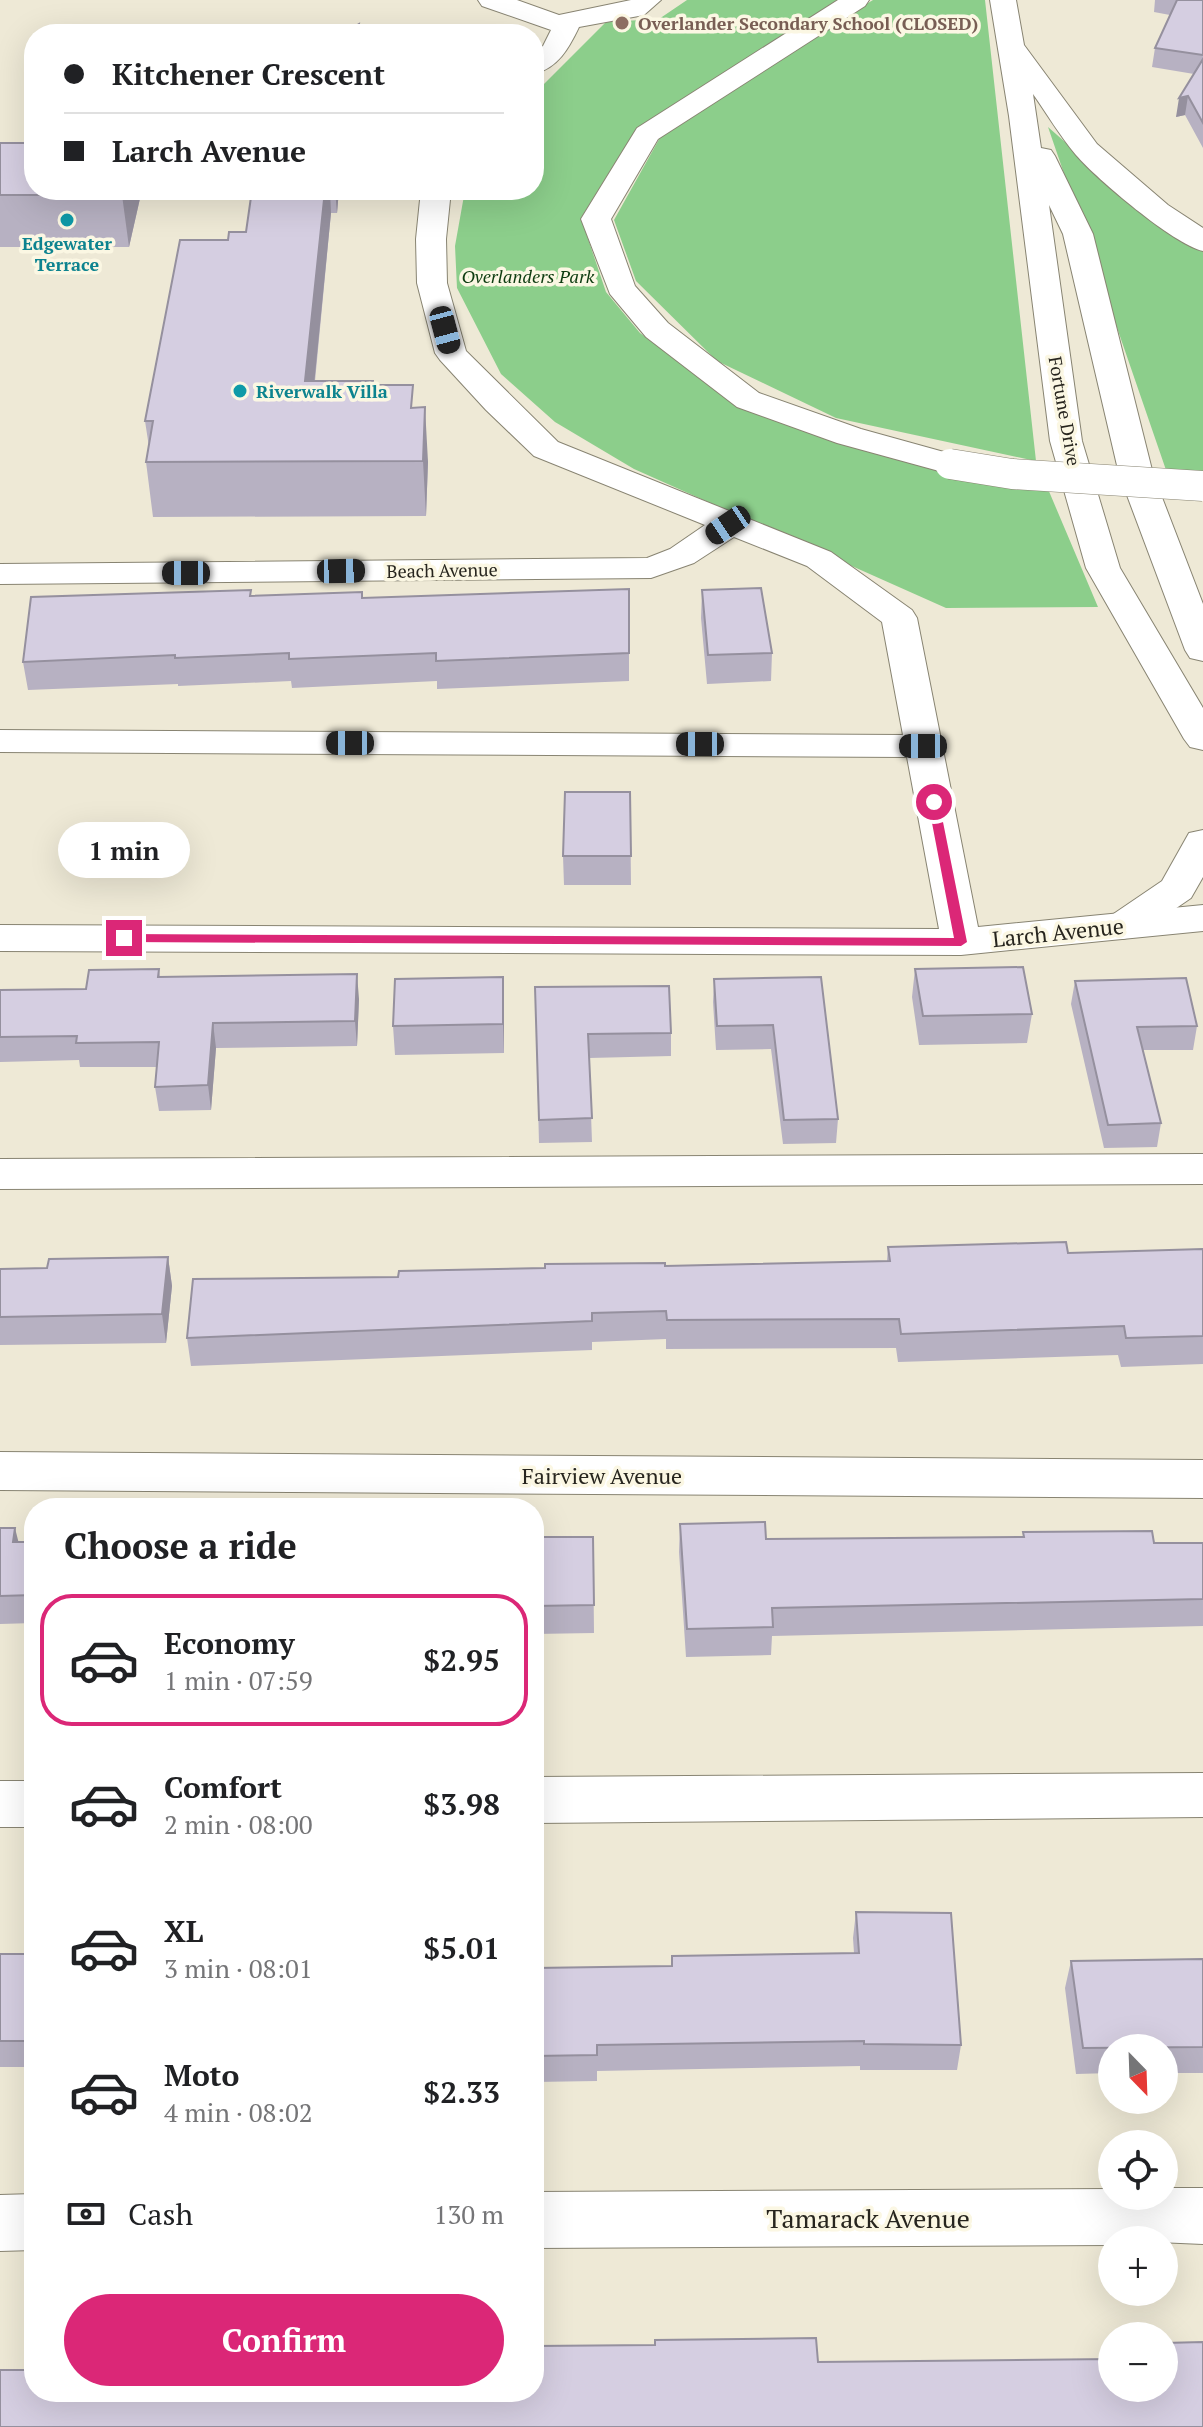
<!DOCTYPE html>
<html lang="en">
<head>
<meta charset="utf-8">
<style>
	:root { --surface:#fff; --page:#f2f2f2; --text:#202124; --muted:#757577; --line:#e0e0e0; --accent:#db2777 }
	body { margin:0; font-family:"PT Serif",serif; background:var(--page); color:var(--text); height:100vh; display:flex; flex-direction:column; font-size:30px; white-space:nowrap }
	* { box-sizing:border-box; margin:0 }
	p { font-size:26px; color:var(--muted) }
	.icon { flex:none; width:44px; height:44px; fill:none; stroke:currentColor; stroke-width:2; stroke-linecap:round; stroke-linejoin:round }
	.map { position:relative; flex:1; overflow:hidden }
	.side { position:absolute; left:24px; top:1498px; width:520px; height:904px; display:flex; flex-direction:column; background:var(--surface); border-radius:32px; box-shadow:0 8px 32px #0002 }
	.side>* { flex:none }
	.banner { position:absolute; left:24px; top:24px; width:520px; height:176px; border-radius:32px; box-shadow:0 8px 32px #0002; display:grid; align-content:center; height:176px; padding:0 40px; background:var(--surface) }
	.needle { width:52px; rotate:157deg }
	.buttons { position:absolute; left:1098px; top:2034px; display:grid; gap:16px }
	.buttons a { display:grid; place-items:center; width:80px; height:80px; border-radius:50%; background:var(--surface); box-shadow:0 8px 32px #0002; font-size:40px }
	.end { position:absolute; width:36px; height:36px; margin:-18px; border:10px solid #db2777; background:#fff; box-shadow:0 0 0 4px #fff }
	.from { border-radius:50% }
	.bubble { position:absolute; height:56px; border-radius:28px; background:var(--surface); box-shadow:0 8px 32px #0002; font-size:26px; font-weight:600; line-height:56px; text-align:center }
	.car { position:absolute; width:24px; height:48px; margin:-24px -12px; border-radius:10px; box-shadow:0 0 6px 2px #0007; background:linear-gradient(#222 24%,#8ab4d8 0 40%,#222 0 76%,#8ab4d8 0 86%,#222 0) }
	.banner b { display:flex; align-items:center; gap:28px; height:76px; font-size:30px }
	.banner b+b { border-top:2px solid var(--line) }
	.banner i { width:20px; height:20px; background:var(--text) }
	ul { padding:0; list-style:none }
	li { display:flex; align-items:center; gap:24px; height:132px; margin:0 16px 12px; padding:0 24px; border:4px solid transparent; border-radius:32px }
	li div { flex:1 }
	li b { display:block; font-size:30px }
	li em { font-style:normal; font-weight:600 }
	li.current { border-color:var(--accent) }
	li>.icon { width:72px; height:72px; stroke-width:1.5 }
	h2 { padding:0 40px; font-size:36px; line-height:96px }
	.pay { display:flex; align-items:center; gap:20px; height:88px; padding:0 40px; font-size:30px }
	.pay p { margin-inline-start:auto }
	.cta { display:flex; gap:16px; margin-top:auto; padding:16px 40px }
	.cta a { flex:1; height:92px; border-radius:48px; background:var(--accent); color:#fff; font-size:32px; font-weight:600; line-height:92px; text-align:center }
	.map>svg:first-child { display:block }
	.green { fill:#8cce8b }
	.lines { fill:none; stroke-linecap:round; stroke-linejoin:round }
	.minor-casing { stroke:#888472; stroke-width:2 }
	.major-casing { stroke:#888472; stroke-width:2 }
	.minor { fill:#fff; fill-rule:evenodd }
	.major { fill:#fff; fill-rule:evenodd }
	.major-bridge-casing { stroke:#888472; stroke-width:31; stroke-linecap:butt }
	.major-bridge { stroke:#fff; stroke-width:30 }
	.wall { fill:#b7b1c2 }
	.shaded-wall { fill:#95909e }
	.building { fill:#d5cee1; stroke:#95909e; stroke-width:2 }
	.route { fill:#db2777 }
	.education-dot { fill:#8d6e63; stroke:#fbf7e3; stroke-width:3 }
	.culture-dot { fill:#0f9aa8; stroke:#fbf7e3; stroke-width:3 }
	.labels { text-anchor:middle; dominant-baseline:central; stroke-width:7; stroke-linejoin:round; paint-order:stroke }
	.far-education-label { font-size:18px; font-weight:bold; fill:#785e54; stroke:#fbf7e3; text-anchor:start }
	.far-culture-label { font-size:18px; font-weight:bold; fill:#0d838f; stroke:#fbf7e3 }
	.far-park-label { font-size:18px; font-style:italic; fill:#0d3c10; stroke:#fbf7e3 }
	.far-street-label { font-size:18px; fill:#27251e; stroke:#fbf7e3 }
	.street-label { font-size:22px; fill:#27251e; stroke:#fbf7e3 }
	.near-street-label { font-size:26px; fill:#27251e; stroke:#fbf7e3 }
</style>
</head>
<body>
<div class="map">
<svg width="1203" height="2427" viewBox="0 0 1203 2427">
	<rect width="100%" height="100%" fill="#eee9d6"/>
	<path class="green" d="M 687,0 L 837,0 L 635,131 L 581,218 L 606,292 L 640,333 L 742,408 L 864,450 L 1048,489 L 1098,607 L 946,608 L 634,469 L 555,422 L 501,374 L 457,288 L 455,246 L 465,190 L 534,190 L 534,94 L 606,22 L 659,19 Z
		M 873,0 L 985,0 L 1036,461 L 836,418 L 717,361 L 636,281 L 614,220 L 662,134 L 756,71 Z
		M 1048,127 L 1163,228 L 1203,250 L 1203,471 L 1166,470 Z"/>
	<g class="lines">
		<g class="minor-casing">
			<path id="minor" d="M 478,0 L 517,0 L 559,15 L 631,0 L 661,0 L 644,15 L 579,27 C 569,48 558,68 534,74 L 534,53 L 543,46 L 551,30 L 482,6 Z
				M 421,190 L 451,190 L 446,239 L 447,283 L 466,351 L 558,442 L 831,552 L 912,610 L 917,618 L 978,927 L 1203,905 L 1203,931 L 961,955 L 0,951 L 0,925 L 939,929 L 907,757 L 0,752 L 0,730 L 903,735 L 882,622 L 807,566 L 734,537 L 694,563 L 651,578 L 0,584 L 0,564 L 647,558 L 670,549 L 705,525 L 534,456 L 486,410 L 440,360 L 435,353 L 417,283 L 416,239 Z
				M 1203,1154 L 1203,1184 L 0,1189 L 0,1159 Z
				M 0,1452 L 1203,1460 L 1203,1498 L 0,1490 Z
				M 1203,1773 L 1203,1817 L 534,1823 L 534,1777 Z
				M 0,1781 L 34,1781 L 34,1827 L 0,1827 Z
				M 1164,2188 L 1203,2188 L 1203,2244 L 1112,2240 L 1112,2245 L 534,2248 L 534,2192 L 1112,2189 L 1112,2196 L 1164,2196 Z
				M 34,2194 L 34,2250 L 0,2251 L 0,2195 Z"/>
		</g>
		<g class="major-casing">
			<path id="major" d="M 838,0 L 869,0 L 865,6 L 658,139 L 611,219 L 635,286 L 668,323 L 759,393 L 861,429 L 962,457 L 967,464 L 962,471 L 950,474 L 837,443 L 737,407 L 646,337 L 610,294 L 581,219 L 637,128 Z
				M 990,0 L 1016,0 L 1024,45 L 1097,144 L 1168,205 L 1203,228 L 1203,251 C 1173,244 1097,179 1076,155 C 1060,136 1047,114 1033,94 L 1041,148 L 1051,150 L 1055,156 L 1093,234 L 1153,474 L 1203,604 L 1203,661 L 1190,658 L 1185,650 L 1119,474 L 1063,234 L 1049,205 L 1082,441 L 1120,568 L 1203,708 L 1203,750 L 1190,747 L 1184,739 L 1086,568 L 1050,441 L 1009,116 Z
				M 1203,830 L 1203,877 L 1191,898 L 1137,935 L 1123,939 L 1109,935 L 1103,926 L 1109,917 L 1162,881 L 1189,833 Z"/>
		</g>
		<use href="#minor" class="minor"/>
		<use href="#major" class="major"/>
		<g class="major-bridge-casing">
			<path id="major-bridge" d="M 950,464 L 1012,474 L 1203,486"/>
		</g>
		<use href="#major-bridge" class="major-bridge"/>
	</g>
	<path class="wall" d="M 1155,0 L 1203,0 L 1203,148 L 1185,115 L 1176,117 L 1194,74 L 1152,67 L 1155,48 L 1170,15 L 1154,12 Z
		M 0,143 L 141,194 L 129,247 L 0,247 Z
		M 252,190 L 339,190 L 337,213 L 331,213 L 315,381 L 373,385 L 414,408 L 428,462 L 426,516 L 153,517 L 146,462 L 149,447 L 145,421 L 228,240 L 246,232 Z
		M 251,590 L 251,596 L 363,598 L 629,653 L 629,681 L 437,689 L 437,681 L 292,688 L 291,681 L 178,686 L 178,684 L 28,690 L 23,662 Z
		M 702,590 L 772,653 L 771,681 L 707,684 L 701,618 Z
		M 630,792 L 631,885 L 564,885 L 563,856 Z
		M 159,969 L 160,977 L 359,999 L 357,1046 L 216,1048 L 211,1110 L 159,1111 L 155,1087 L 157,1067 L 80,1067 L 79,1060 L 0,1062 L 0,990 L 86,989 Z
		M 915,969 L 1032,1014 L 1027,1043 L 919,1045 L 912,997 Z
		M 821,977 L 838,1119 L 836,1143 L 783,1144 L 771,1049 L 716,1050 L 713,1002 L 714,979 Z
		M 1075,981 L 1197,1026 L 1193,1050 L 1143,1050 L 1161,1123 L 1157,1147 L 1104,1148 L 1071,1004 Z
		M 535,987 L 671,1033 L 671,1056 L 589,1058 L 592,1142 L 539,1143 Z
		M 504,1005 L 504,1053 L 395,1055 L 393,1026 Z
		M 888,1247 L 1068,1253 L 1203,1249 L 1203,1364 L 1121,1367 L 1118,1355 L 898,1362 L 896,1348 L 666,1349 L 666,1339 L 592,1342 L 592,1350 L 191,1366 L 187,1338 L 398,1277 L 665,1266 L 887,1261 Z
		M 168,1257 L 172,1286 L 166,1343 L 0,1345 L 0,1269 L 47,1268 Z
		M 680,1524 L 766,1539 L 1023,1537 L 1023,1532 L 1154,1543 L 1203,1543 L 1203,1626 L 772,1636 L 771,1655 L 686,1657 L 679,1552 Z
		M 0,1528 L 19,1542 L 34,1542 L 34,1623 L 0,1624 Z
		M 534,1537 L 593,1537 L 594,1633 L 534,1634 Z
		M 856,1912 L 961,2045 L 957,2070 L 860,2070 L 860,2066 L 597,2071 L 597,2081 L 534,2082 L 534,1968 L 671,1966 L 672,1956 L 854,1953 L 853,1938 Z
		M 0,1954 L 34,1954 L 34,2067 L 0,2067 Z
		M 1203,1959 L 1203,2073 L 1164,2073 L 1164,2048 L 1112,2048 L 1112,2073 L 1076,2074 L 1065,1988 L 1071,1961 Z"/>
	<path class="shaded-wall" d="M 1188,96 L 1185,115 L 1176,117 L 1179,98 Z
		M 123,190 L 140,190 L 141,194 L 129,247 L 122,195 Z
		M 325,190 L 330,190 L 331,213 L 309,436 L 305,381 Z
		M 335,190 L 339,190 L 337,213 Z
		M 425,407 L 428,462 L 426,516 L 423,461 Z
		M 357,974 L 359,999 L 357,1046 L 355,1021 Z
		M 503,977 L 504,1005 L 504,1053 L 503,1024 Z
		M 213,1023 L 216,1048 L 211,1110 L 208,1085 Z
		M 168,1257 L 172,1286 L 166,1343 L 162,1314 Z
		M 15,1528 L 22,1556 L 13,1542 Z"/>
	<path class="building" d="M 1177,0 L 1203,0 L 1203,55 L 1155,48 Z
		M 359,24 L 358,34 L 341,34 Z
		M 1203,59 L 1203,123 L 1188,96 L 1179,98 Z
		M 0,143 L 34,143 L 34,190 L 123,190 L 122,195 L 0,195 Z
		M 252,190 L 325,190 L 305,381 L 373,381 L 373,385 L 413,385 L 411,408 L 425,407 L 423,461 L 146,462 L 153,421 L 145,421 L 180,240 L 228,240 L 229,232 L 246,232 Z
		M 761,588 L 772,653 L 708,655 L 702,590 Z
		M 629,589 L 629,653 L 436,661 L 436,653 L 289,659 L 289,653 L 175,658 L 175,655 L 23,662 L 31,597 L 251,590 L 250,596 L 362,592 L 362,598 Z
		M 565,792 L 630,792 L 631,856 L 563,856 Z
		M 1023,967 L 1032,1014 L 923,1016 L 915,969 Z
		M 159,969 L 158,977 L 357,974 L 355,1021 L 213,1023 L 208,1085 L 155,1087 L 159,1042 L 76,1043 L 77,1036 L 0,1037 L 0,990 L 86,989 L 89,970 Z
		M 503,977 L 503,1024 L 393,1026 L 395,979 Z
		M 821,977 L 838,1119 L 784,1120 L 773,1025 L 717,1026 L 714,979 Z
		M 1186,978 L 1197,1026 L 1137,1027 L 1161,1123 L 1108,1125 L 1075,981 Z
		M 669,986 L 671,1033 L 588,1034 L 592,1118 L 539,1120 L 535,987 Z
		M 1066,1242 L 1068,1253 L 1203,1249 L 1203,1336 L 1126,1338 L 1124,1326 L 901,1334 L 899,1319 L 667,1320 L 666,1311 L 592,1313 L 592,1321 L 187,1338 L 193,1279 L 398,1277 L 399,1271 L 545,1268 L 545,1264 L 665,1263 L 665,1266 L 890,1261 L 888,1247 Z
		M 168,1257 L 162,1314 L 0,1317 L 0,1269 L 47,1268 L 49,1259 Z
		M 765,1522 L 766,1539 L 1024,1537 L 1023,1532 L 1152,1531 L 1154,1543 L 1203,1543 L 1203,1599 L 772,1608 L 773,1627 L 687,1629 L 680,1524 Z
		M 0,1528 L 15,1528 L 13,1542 L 34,1542 L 34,1595 L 0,1596 Z
		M 534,1537 L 593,1537 L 594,1605 L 534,1606 Z
		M 856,1912 L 951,1913 L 961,2045 L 864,2044 L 864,2041 L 597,2045 L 597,2055 L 534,2056 L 534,1968 L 672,1966 L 672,1956 L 859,1953 Z
		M 0,1954 L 34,1954 L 34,2041 L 0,2041 Z
		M 1203,1959 L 1203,2047 L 1083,2048 L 1071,1961 Z
		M 816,2338 L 818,2362 L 1112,2359 L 1112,2388 L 1164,2388 L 1164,2343 L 1203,2342 L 1203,2427 L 0,2427 L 0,2370 L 34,2370 L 34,2392 L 534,2392 L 534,2346 L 655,2345 L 655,2340 Z"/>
	<path class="route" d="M 934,798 L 939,802 L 967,942 L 961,946 L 124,942 L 118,938 L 124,934 L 954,938 L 928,802 Z"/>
	<circle class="education-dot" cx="622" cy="23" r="8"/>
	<g class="culture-dot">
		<circle cx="67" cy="220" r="8"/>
		<circle cx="240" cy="391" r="8"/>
	</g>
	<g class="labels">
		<g class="far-education-label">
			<text x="638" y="23">Overlander Secondary School (CLOSED)</text>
		</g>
		<g class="far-culture-label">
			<text x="67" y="243">Edgewater<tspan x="67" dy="21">Terrace</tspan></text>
			<text x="256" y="391" text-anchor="start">Riverwalk Villa</text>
		</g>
		<g class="far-park-label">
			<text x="528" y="276">Overlanders Park</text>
		</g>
		<g class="far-street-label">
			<text transform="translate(1065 411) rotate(80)">Fortune Drive</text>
			<text transform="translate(442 570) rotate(-1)">Beach Avenue</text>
		</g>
		<g class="street-label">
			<text transform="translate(1058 932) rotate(-6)">Larch Avenue</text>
			<text x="602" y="1475">Fairview Avenue</text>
		</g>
		<g class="near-street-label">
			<text x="868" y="2218">Tamarack Avenue</text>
		</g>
	</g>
</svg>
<div class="buttons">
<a><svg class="needle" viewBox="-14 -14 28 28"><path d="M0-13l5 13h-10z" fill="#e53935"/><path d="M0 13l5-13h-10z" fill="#757577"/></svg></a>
<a><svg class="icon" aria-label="locate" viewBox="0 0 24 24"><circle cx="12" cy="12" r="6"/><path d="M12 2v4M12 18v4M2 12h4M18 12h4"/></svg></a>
<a>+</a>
<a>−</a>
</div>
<i class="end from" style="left:934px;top:802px"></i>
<i class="end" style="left:124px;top:938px"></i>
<div class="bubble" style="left:58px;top:822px;width:132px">1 min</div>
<i class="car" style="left:445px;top:330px;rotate:165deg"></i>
<i class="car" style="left:728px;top:525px;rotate:236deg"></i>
<i class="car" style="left:341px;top:571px;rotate:89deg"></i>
<i class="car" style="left:186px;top:573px;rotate:270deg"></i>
<i class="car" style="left:350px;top:743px;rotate:270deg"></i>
<i class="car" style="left:700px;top:744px;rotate:270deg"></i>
<i class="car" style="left:923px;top:746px;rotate:270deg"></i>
<div class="banner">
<b><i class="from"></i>Kitchener Crescent</b>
<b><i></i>Larch Avenue</b>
</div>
<section class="side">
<h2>Choose a ride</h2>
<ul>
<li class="current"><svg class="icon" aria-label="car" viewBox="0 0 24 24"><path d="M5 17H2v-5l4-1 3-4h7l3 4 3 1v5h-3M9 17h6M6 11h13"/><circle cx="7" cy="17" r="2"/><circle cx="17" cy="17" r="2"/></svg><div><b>Economy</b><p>1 min · 07:59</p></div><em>$2.95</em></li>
<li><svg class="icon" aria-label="car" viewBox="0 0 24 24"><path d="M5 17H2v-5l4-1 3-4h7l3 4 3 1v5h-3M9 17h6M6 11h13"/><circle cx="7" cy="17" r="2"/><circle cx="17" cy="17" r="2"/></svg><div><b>Comfort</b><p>2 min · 08:00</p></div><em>$3.98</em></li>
<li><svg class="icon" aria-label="car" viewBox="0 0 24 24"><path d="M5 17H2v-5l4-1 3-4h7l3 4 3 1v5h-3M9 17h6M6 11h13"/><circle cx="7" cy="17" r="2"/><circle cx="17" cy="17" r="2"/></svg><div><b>XL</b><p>3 min · 08:01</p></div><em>$5.01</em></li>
<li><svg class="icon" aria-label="car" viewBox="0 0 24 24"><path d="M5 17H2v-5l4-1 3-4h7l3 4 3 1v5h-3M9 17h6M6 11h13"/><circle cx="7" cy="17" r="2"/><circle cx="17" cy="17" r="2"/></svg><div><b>Moto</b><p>4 min · 08:02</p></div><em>$2.33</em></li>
</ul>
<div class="pay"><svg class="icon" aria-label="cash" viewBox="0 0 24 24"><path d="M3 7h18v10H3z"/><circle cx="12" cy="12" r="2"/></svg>Cash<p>130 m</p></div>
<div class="cta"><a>Confirm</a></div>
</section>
</div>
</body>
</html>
